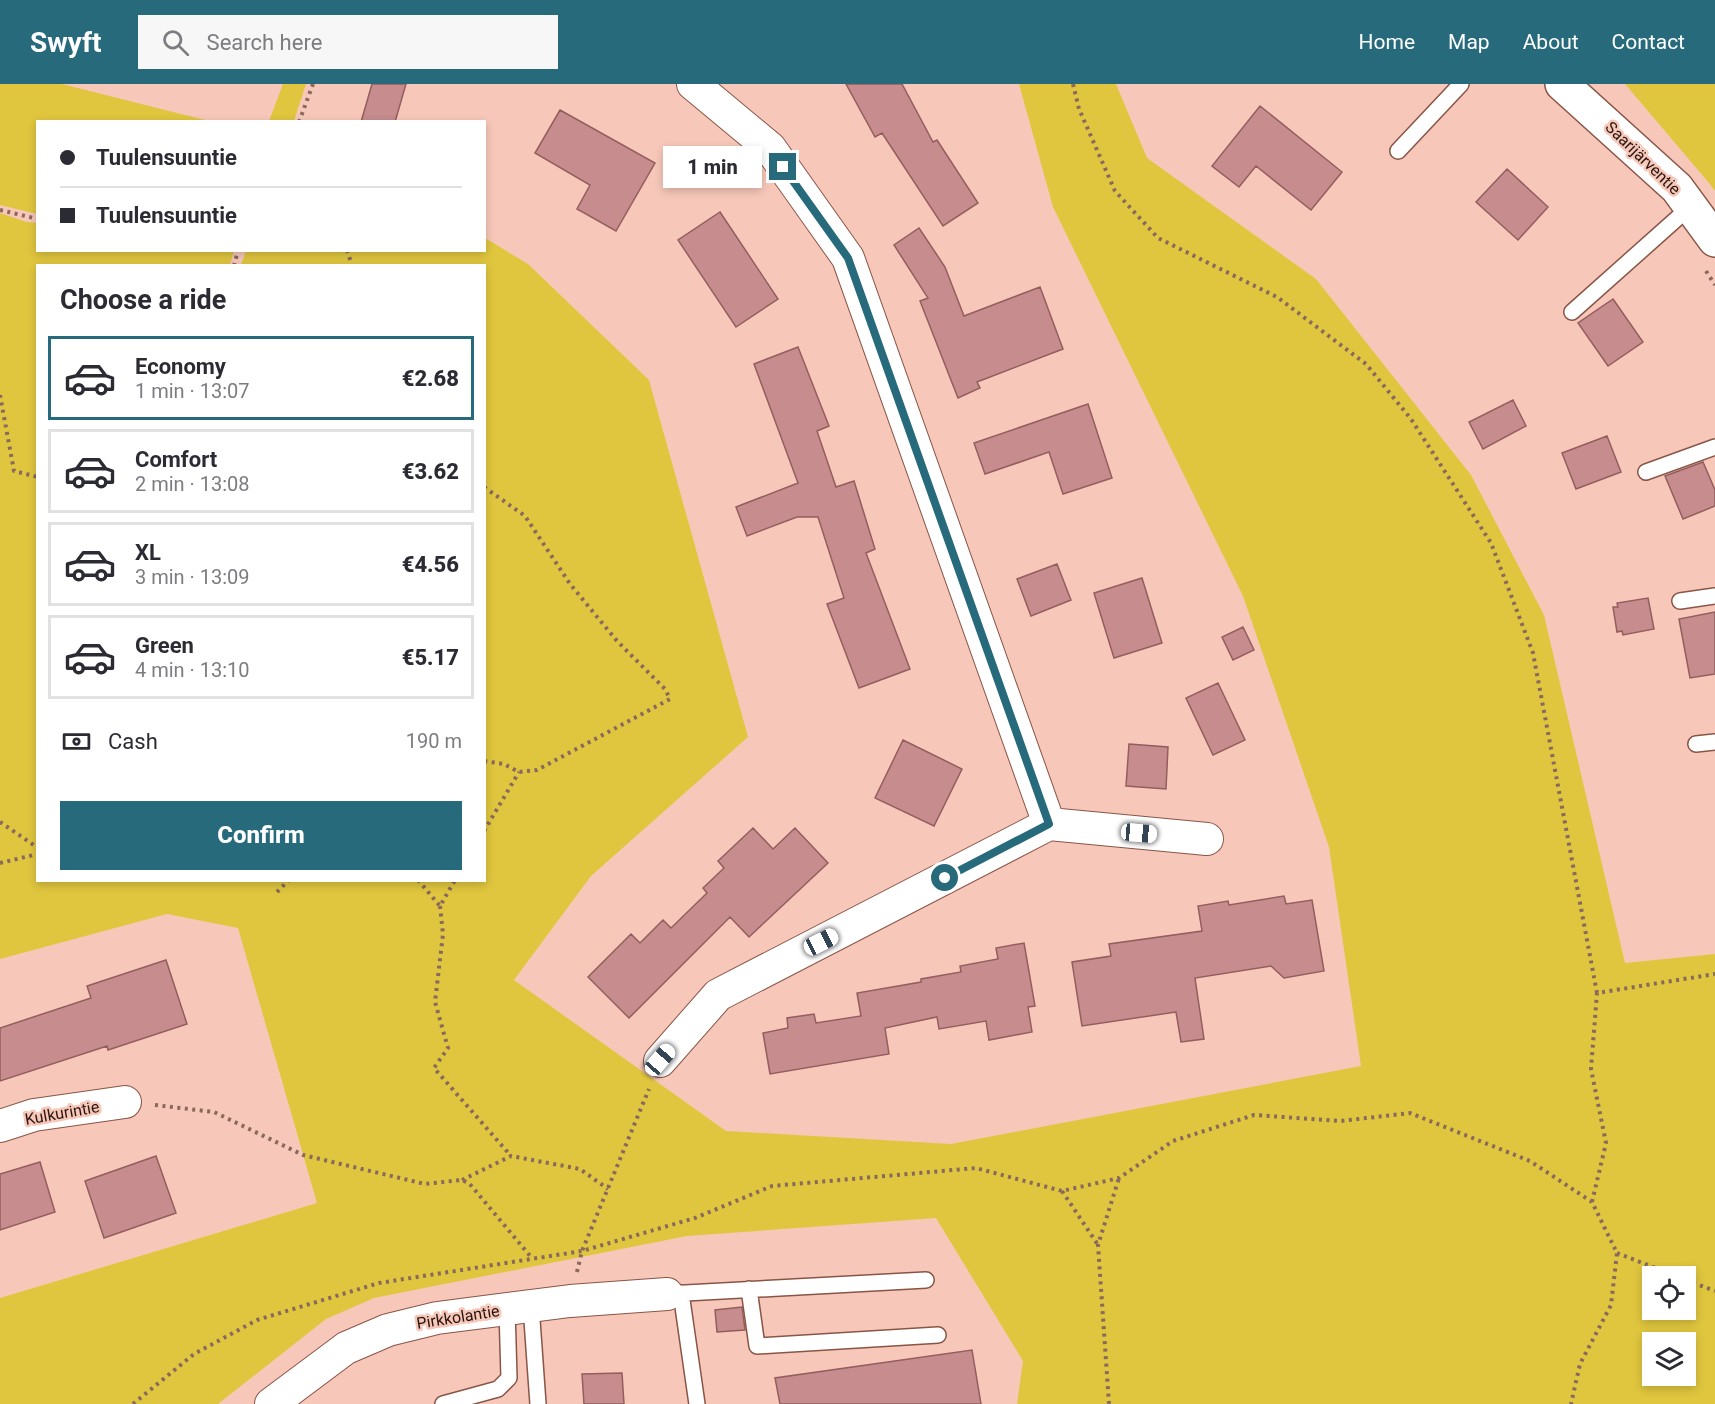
<!DOCTYPE html>
<html lang="en">
<head>
<meta charset="utf-8">
<style>
	:root { --surface:#fff; --page:#f7f7f7; --text:#2b2b33; --muted:#7c7c81; --line:#e1e1e2; --accent:#266a7b }
	body { margin:0; font-family:Roboto,sans-serif; background:var(--page); color:var(--text); height:100vh; display:flex; flex-direction:column; font-size:22px; white-space:nowrap }
	* { box-sizing:border-box; margin:0 }
	p { font-size:20px; color:var(--muted) }
	.icon { flex:none; width:33px; height:33px; fill:none; stroke:currentColor; stroke-width:2; stroke-linecap:round; stroke-linejoin:round }
	.map { position:relative; flex:1; overflow:hidden }
	.drawer { position:absolute; left:36px; top:180px; width:450px; height:618px; display:flex; flex-direction:column; background:var(--surface); border-radius:0px; box-shadow:0 3px 9px #0003 }
	.drawer>* { flex:none }
	.hud { position:absolute; left:36px; top:36px; width:450px; height:132px; border-radius:0px; box-shadow:0 3px 9px #0003; display:grid; align-content:center; height:132px; padding:0 24px; background:var(--surface) }
	.tools { position:absolute; left:1642px; top:1182px; display:grid; gap:12px }
	.tools a { display:grid; place-items:center; width:54px; height:54px; border-radius:0px; background:var(--surface); box-shadow:0 3px 9px #0003; font-size:30px }
	.end { position:absolute; width:27px; height:27px; margin:-14px; border:8px solid #266a7b; background:#fff; box-shadow:0 0 0 3px #fff }
	.from { border-radius:50% }
	.bubble { position:absolute; height:42px; border-radius:0px; background:var(--surface); box-shadow:0 3px 9px #0003; font-size:20px; font-weight:800; line-height:42px; text-align:center }
	.car { position:absolute; width:18px; height:36px; margin:-18px -9px; border-radius:8px; box-shadow:0 0 4px 2px #0007; background:linear-gradient(#fff 24%,#345 0 40%,#fff 0 76%,#345 0 86%,#fff 0) }
	.hud b { display:flex; align-items:center; gap:21px; height:57px; font-size:22px }
	.hud b+b { border-top:2px solid var(--line) }
	.hud i { width:15px; height:15px; background:var(--text) }
	ul { padding:0; list-style:none }
	li { display:flex; align-items:center; gap:18px; height:84px; margin:0 12px 9px; padding:0 12px; border:3px solid var(--line); border-radius:0px }
	li div { flex:1 }
	li b { display:block; font-size:22px }
	li em { font-style:normal; font-weight:800 }
	li.selected { border-color:var(--accent) }
	li>.icon { width:54px; height:54px; stroke-width:1.5 }
	h2 { padding:0 24px; font-size:27px; line-height:72px }
	.pay { display:flex; align-items:center; gap:15px; height:66px; padding:0 24px; font-size:22px }
	.pay p { margin-inline-start:auto }
	.primary-button { display:flex; gap:12px; margin-top:auto; padding:12px 24px }
	.primary-button a { flex:1; height:69px; border-radius:0px; background:var(--accent); color:#fff; font-size:24px; font-weight:800; line-height:69px; text-align:center }
	header { display:flex; align-items:center; gap:36px; box-sizing:border-box; height:84px; padding:0 30px; background:var(--accent); color:#fff }
	header strong { font-size:28px }
	nav { display:flex; gap:33px; margin-inline-start:auto; font-size:21px }
	.search { width:420px; height:54px; background:var(--page); display:flex; align-items:center; gap:15px; box-sizing:border-box; padding:0 21px; border-radius:0px; color:var(--muted); font-size:22px }
	.map>svg:first-child { display:block }
	.green { fill:#e0c63e; fill-rule:evenodd }
	.building { fill:#c78c8d; stroke:#945d5e; stroke-width:1.5 }
	.lines { fill:none; stroke-linecap:round; stroke-linejoin:round }
	.lane-casing { stroke:#885546; stroke-width:18 }
	.street-casing { stroke:#885546; stroke-width:34 }
	.secondary-casing { stroke:#885546; stroke-width:36 }
	.path { stroke:#89685d; stroke-width:4; stroke-dasharray:3 4.5; stroke-linecap:butt }
	.lane { stroke:#fff; stroke-width:15 }
	.street { stroke:#fff; stroke-width:32 }
	.secondary { stroke:#fff; stroke-width:33 }
	.route { stroke:#266a7b; stroke-width:8 }
	.labels { text-anchor:middle; dominant-baseline:central; stroke-width:5; stroke-linejoin:round; paint-order:stroke }
	.street-label { font-size:16px; fill:#2a160f; stroke:#f7c8b9 }
</style>
</head>
<body>
<header>
<strong>Swyft</strong>
<div class="search"><svg class="icon" aria-label="search" viewBox="0 0 24 24"><circle cx="10" cy="10" r="6"/><path d="M15 15l6 6"/></svg>Search here</div>
<nav><a>Home</a><a>Map</a><a>About</a><a>Contact</a></nav>
</header>
<div class="map">
<svg width="1715" height="1320" viewBox="0 0 1715 1320">
	<rect width="100%" height="100%" fill="#f7c8b9"/>
	<path class="green" d="M 0,0 L 62,0 L 209,37 L 38,38 L 37,130 L 0,121 Z
		M 283,0 L 306,0 L 294,37 L 269,37 Z
		M 1019,0 L 1116,0 L 1147,74 L 1316,195 L 1471,391 L 1544,531 L 1625,879 L 1715,870 L 1715,1320 L 1017,1320 L 1023,1277 L 936,1134 L 687,1152 L 374,1214 L 326,1235 L 218,1320 L 0,1320 L 0,1214 L 317,1119 L 238,844 L 167,830 L 0,875 L 0,129 L 27,138 L 37,139 L 38,166 L 234,167 L 230,181 L 38,182 L 38,796 L 484,796 L 484,182 L 241,181 L 246,167 L 484,166 L 485,154 L 528,180 L 649,296 L 748,653 L 591,792 L 514,896 L 726,1047 L 951,1060 L 1361,982 L 1329,763 L 1243,512 L 1053,123 ZM 1653,1192 L 1686,1192 L 1686,1226 L 1653,1226 ZM 1653,1258 L 1686,1258 L 1686,1292 L 1653,1292 Z
		M 1625,0 L 1715,0 L 1715,107 L 1709,99 Z"/>
	<path class="building" d="M 372,0 L 406,0 L 395,38 L 361,38 Z
		M 846,0 L 902,0 L 933,58 L 937,56 L 978,119 L 943,142 L 882,49 L 875,53 Z
		M 1260,22 L 1342,88 L 1311,126 L 1256,82 L 1239,103 L 1212,82 Z
		M 560,26 L 655,79 L 616,147 L 577,125 L 590,101 L 535,69 Z
		M 1507,85 L 1548,123 L 1518,156 L 1476,118 Z
		M 720,128 L 778,215 L 736,243 L 678,156 Z
		M 919,144 L 945,183 L 964,232 L 1040,203 L 1063,265 L 977,298 L 980,304 L 958,314 L 920,217 L 928,214 L 894,161 Z
		M 1613,215 L 1643,258 L 1608,282 L 1578,239 Z
		M 798,263 L 829,342 L 817,347 L 836,403 L 854,397 L 875,465 L 866,469 L 910,585 L 859,604 L 827,520 L 844,514 L 818,433 L 797,433 L 747,452 L 736,423 L 798,399 L 754,280 Z
		M 1513,316 L 1526,342 L 1483,365 L 1469,338 Z
		M 1088,320 L 1112,394 L 1063,410 L 1049,368 L 985,390 L 974,359 Z
		M 1607,352 L 1621,388 L 1576,405 L 1562,369 Z
		M 1703,378 L 1715,406 L 1715,422 L 1683,435 L 1665,392 Z
		M 1057,480 L 1071,516 L 1031,532 L 1017,495 Z
		M 1142,494 L 1162,559 L 1114,574 L 1094,509 Z
		M 1648,514 L 1654,545 L 1623,551 L 1622,547 L 1617,548 L 1613,523 L 1618,523 L 1617,519 Z
		M 1715,528 L 1715,590 L 1690,594 L 1679,535 Z
		M 1243,543 L 1254,566 L 1233,576 L 1222,553 Z
		M 1218,599 L 1245,656 L 1213,671 L 1186,614 Z
		M 903,656 L 962,685 L 934,742 L 875,714 Z
		M 1129,660 L 1168,663 L 1166,705 L 1126,702 Z
		M 753,744 L 773,765 L 795,744 L 828,779 L 749,853 L 730,833 L 629,934 L 588,893 L 631,850 L 640,859 L 663,836 L 671,844 L 707,809 L 703,804 L 724,784 L 718,777 Z
		M 1284,812 L 1286,820 L 1312,816 L 1324,887 L 1284,894 L 1271,882 L 1195,894 L 1204,955 L 1181,958 L 1176,928 L 1082,942 L 1072,878 L 1111,872 L 1109,860 L 1202,847 L 1198,822 L 1228,817 L 1229,821 Z
		M 1024,859 L 1035,922 L 1028,923 L 1032,948 L 989,956 L 986,937 L 939,945 L 937,933 L 885,944 L 889,970 L 770,990 L 763,949 L 788,944 L 787,934 L 814,930 L 816,939 L 861,932 L 857,909 L 921,898 L 921,895 L 961,888 L 960,882 L 998,875 L 996,864 Z
		M 166,876 L 187,940 L 108,966 L 107,962 L 0,997 L 0,944 L 91,914 L 87,902 Z
		M 156,1072 L 176,1129 L 104,1154 L 85,1097 Z
		M 40,1078 L 55,1128 L 0,1146 L 0,1090 Z
		M 742,1223 L 745,1246 L 717,1248 L 715,1226 Z
		M 972,1266 L 981,1320 L 780,1320 L 775,1294 Z
		M 622,1289 L 624,1320 L 584,1320 L 582,1290 Z"/>
	<g class="lines">
		<g class="lane-casing">
			<path id="lane" d="M 1398,67 L 1461,0
				M 1572,228 L 1691,122
				M 1646,388 L 1715,363
				M 1680,517 L 1715,512
				M 1696,660 L 1715,658
				M 749,1205 L 757,1262 L 938,1251
				M 681,1209 L 697,1320
				M 667,1210 L 926,1196
				M 531,1222 L 538,1320
				M 443,1320 L 498,1305 L 509,1294 L 507,1225"/>
		</g>
		<g class="street-casing">
			<path id="street" d="M 1049,740 L 1207,755
				M 660,977 L 718,911 L 1049,740 L 848,174 L 770,64 L 693,0
				M 0,1042 L 34,1031 L 125,1018
				M 271,1320 L 346,1264 L 388,1246 L 437,1234 L 570,1217 L 667,1210"/>
		</g>
		<g class="secondary-casing">
			<path id="secondary" d="M 1562,0 L 1677,104 L 1715,156"/>
		</g>
		<path class="path" d="M 1073,0 L 1079,25 L 1115,107 L 1158,154 L 1277,213 L 1366,280 L 1411,335 L 1491,459 L 1533,569 L 1597,909
			M 299,38 L 313,0
			M 0,126 L 38,135
			M 347,166 L 352,182
			M 234,182 L 238,166
			M 1706,187 L 1715,201
			M 0,311 L 14,387 L 38,393
			M 484,403 L 525,432 L 570,500 L 617,557 L 665,605 L 670,615 L 537,686 L 519,688 L 504,680 L 484,677
			M 0,738 L 38,764
			M 484,747 L 519,688
			M 0,779 L 38,770
			M 418,796 L 440,822 L 455,796
			M 277,808 L 289,796
			M 440,822 L 443,850 L 435,918 L 448,964 L 434,984 L 511,1072
			M 155,1021 L 214,1028 L 303,1071 L 425,1100 L 461,1096 L 469,1099 L 531,1173
			M 462,1096 L 511,1072 L 580,1085 L 608,1105
			M 1062,1107 L 1098,1161
			M 1592,1118 L 1606,1059 L 1591,985 L 1597,909 L 1715,890
			M 1617,1169 L 1676,1192
			M 577,1188 L 582,1167 L 649,1005
			M 1686,1196 L 1715,1207
			M 133,1320 L 194,1270 L 257,1236 L 379,1199 L 582,1167 L 695,1134 L 772,1102 L 976,1084 L 1062,1107 L 1119,1094 L 1173,1057 L 1254,1031 L 1341,1037 L 1410,1029 L 1530,1077 L 1592,1118 L 1617,1169 L 1611,1221 L 1580,1280 L 1571,1320
			M 1109,1320 L 1098,1161 L 1119,1094"/>
		<use href="#lane" class="lane"/>
		<use href="#street" class="street"/>
		<use href="#secondary" class="secondary"/>
	</g>
	<g class="lines">
		<path class="route" d="M 783,83 L 848,174 L 1049,740 L 945,794"/>
	</g>
	<g class="labels">
		<g class="street-label">
			<text transform="translate(1643 74) rotate(44)">Saarijärventie</text>
			<text transform="translate(62 1029) rotate(-10)">Kulkurintie</text>
			<text transform="translate(458 1233) rotate(-9)">Pirkkolantie</text>
		</g>
	</g>
</svg>
<div class="tools">
<a><svg class="icon" aria-label="locate" viewBox="0 0 24 24"><circle cx="12" cy="12" r="6"/><path d="M12 2v4M12 18v4M2 12h4M18 12h4"/></svg></a>
<a><svg class="icon" aria-label="layers" viewBox="0 0 24 24"><path d="M12 4l9 5-9 5-9-5zM3 14l9 5 9-5"/></svg></a>
</div>
<i class="end from" style="left:945px;top:794px"></i>
<i class="end" style="left:783px;top:83px"></i>
<div class="bubble" style="left:663px;top:62px;width:99px">1 min</div>
<i class="car" style="left:1139px;top:749px;rotate:95deg"></i>
<i class="car" style="left:821px;top:858px;rotate:63deg"></i>
<i class="car" style="left:660px;top:976px;rotate:41deg"></i>
<div class="hud">
<b><i class="from"></i>Tuulensuuntie</b>
<b><i></i>Tuulensuuntie</b>
</div>
<section class="drawer">
<h2>Choose a ride</h2>
<ul>
<li class="selected"><svg class="icon" aria-label="car" viewBox="0 0 24 24"><path d="M5 17H2v-5l4-1 3-4h7l3 4 3 1v5h-3M9 17h6M6 11h13"/><circle cx="7" cy="17" r="2"/><circle cx="17" cy="17" r="2"/></svg><div><b>Economy</b><p>1 min · 13:07</p></div><em>€2.68</em></li>
<li><svg class="icon" aria-label="car" viewBox="0 0 24 24"><path d="M5 17H2v-5l4-1 3-4h7l3 4 3 1v5h-3M9 17h6M6 11h13"/><circle cx="7" cy="17" r="2"/><circle cx="17" cy="17" r="2"/></svg><div><b>Comfort</b><p>2 min · 13:08</p></div><em>€3.62</em></li>
<li><svg class="icon" aria-label="car" viewBox="0 0 24 24"><path d="M5 17H2v-5l4-1 3-4h7l3 4 3 1v5h-3M9 17h6M6 11h13"/><circle cx="7" cy="17" r="2"/><circle cx="17" cy="17" r="2"/></svg><div><b>XL</b><p>3 min · 13:09</p></div><em>€4.56</em></li>
<li><svg class="icon" aria-label="car" viewBox="0 0 24 24"><path d="M5 17H2v-5l4-1 3-4h7l3 4 3 1v5h-3M9 17h6M6 11h13"/><circle cx="7" cy="17" r="2"/><circle cx="17" cy="17" r="2"/></svg><div><b>Green</b><p>4 min · 13:10</p></div><em>€5.17</em></li>
</ul>
<div class="pay"><svg class="icon" aria-label="cash" viewBox="0 0 24 24"><path d="M3 7h18v10H3z"/><circle cx="12" cy="12" r="2"/></svg>Cash<p>190 m</p></div>
<div class="primary-button"><a>Confirm</a></div>
</section>
</div>
</body>
</html>
